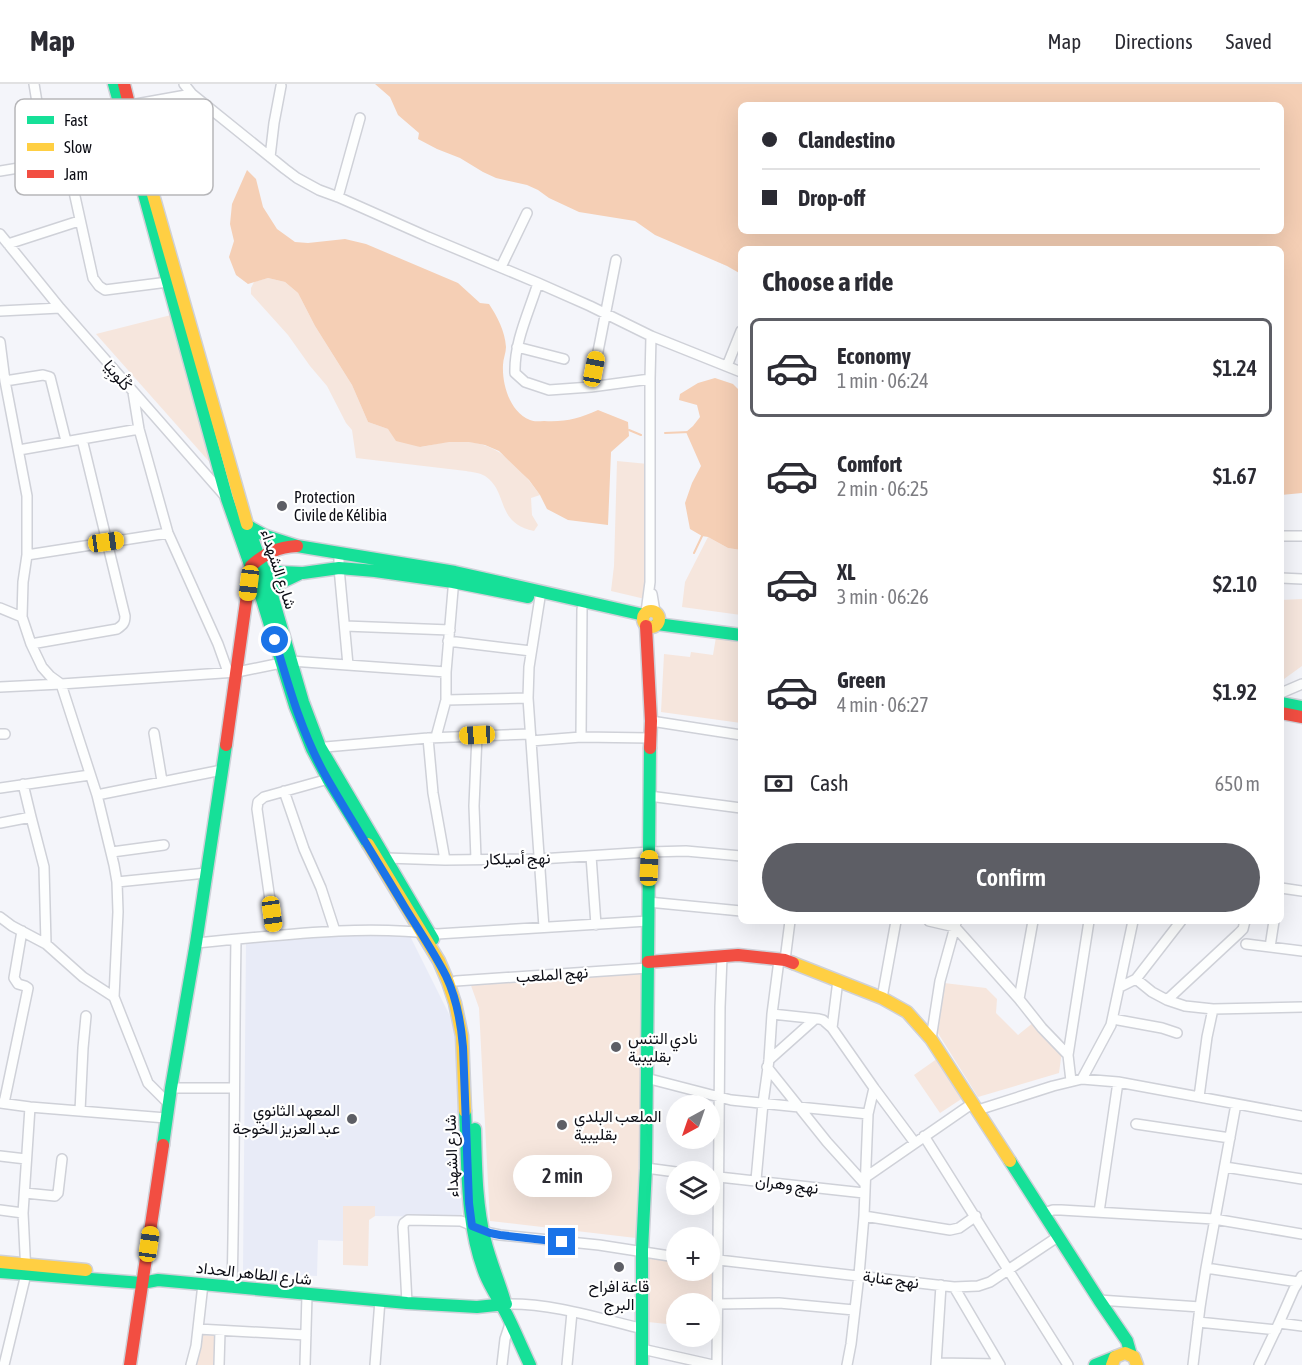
<!DOCTYPE html>
<html lang="en">
<head>
<meta charset="utf-8">
<style>
	:root { --surface:#fff; --page:#f7f7f7; --text:#2b2b33; --muted:#7c7c81; --line:#e1e1e2; --accent:#5d5e65 }
	body { margin:0; font-family:"Asap Condensed",Vazirmatn,sans-serif; background:var(--page); color:var(--text); height:100vh; display:flex; flex-direction:column; font-size:22px; white-space:nowrap }
	* { box-sizing:border-box; margin:0 }
	p { font-size:20px; color:var(--muted) }
	.icon { flex:none; width:33px; height:33px; fill:none; stroke:currentColor; stroke-width:2; stroke-linecap:round; stroke-linejoin:round }
	.map { position:relative; flex:1; overflow:hidden }
	.drawer { position:absolute; left:738px; top:162px; width:546px; height:678px; display:flex; flex-direction:column; background:var(--surface); border-radius:9px; box-shadow:0 6px 24px #0002 }
	.drawer>* { flex:none }
	.banner { position:absolute; left:738px; top:18px; width:546px; height:132px; border-radius:9px; box-shadow:0 6px 24px #0002; display:grid; align-content:center; height:132px; padding:0 24px; background:var(--surface) }
	.needle { width:39px; rotate:220deg }
	.tools { position:absolute; left:666px; top:1011px; display:grid; gap:12px }
	.tools a { display:grid; place-items:center; width:54px; height:54px; border-radius:50%; background:var(--surface); box-shadow:0 6px 24px #0002; font-size:30px }
	.end { position:absolute; width:27px; height:27px; margin:-14px; border:8px solid #1a73e8; background:#fff; box-shadow:0 0 0 3px #fff }
	.from { border-radius:50% }
	.bubble { position:absolute; height:42px; border-radius:21px; background:var(--surface); box-shadow:0 6px 24px #0002; font-size:20px; font-weight:600; line-height:42px; text-align:center }
	.car { position:absolute; width:18px; height:36px; margin:-18px -9px; border-radius:8px; box-shadow:0 0 4px 2px #0007; background:linear-gradient(#f5c518 24%,#345 0 40%,#f5c518 0 76%,#345 0 86%,#f5c518 0) }
	.banner b { display:flex; align-items:center; gap:21px; height:57px; font-size:22px }
	.banner b+b { border-top:2px solid var(--line) }
	.banner i { width:15px; height:15px; background:var(--text) }
	ul { padding:0; list-style:none }
	li { display:flex; align-items:center; gap:18px; height:99px; margin:0 12px 9px; padding:0 12px; border:3px solid transparent; border-radius:9px }
	li div { flex:1 }
	li b { display:block; font-size:22px }
	li em { font-style:normal; font-weight:600 }
	li.current { border-color:var(--accent) }
	li>.icon { width:54px; height:54px; stroke-width:1.5 }
	h2 { padding:0 24px; font-size:27px; line-height:72px }
	.pay { display:flex; align-items:center; gap:15px; height:66px; padding:0 24px; font-size:22px }
	.pay p { margin-inline-start:auto }
	.button { display:flex; gap:12px; margin-top:auto; padding:12px 24px }
	.button a { flex:1; height:69px; border-radius:36px; background:var(--accent); color:#fff; font-size:24px; font-weight:600; line-height:69px; text-align:center }
	header { display:flex; align-items:center; gap:36px; box-sizing:border-box; height:84px; padding:0 30px; background:var(--surface); border-bottom:2px solid var(--line) }
	header strong { font-size:28px }
	nav { display:flex; gap:33px; margin-inline-start:auto; font-size:21px }
	.map>svg:first-child { display:block }
	.built { fill:#e8ebf7 }
	.green { fill:#f6e6dd }
	.water { fill:#f5cfb5; fill-rule:evenodd }
	.lines { fill:none; stroke-linecap:round; stroke-linejoin:round }
	.stream { stroke:#f5cfb5; stroke-width:2 }
	.street-casing { stroke:#cfd1d8; stroke-width:12 }
	.fast-casing { stroke:#cfd1d8; stroke-width:15 }
	.slow-casing { stroke:#cfd1d8; stroke-width:15 }
	.jam-casing { stroke:#cfd1d8; stroke-width:15 }
	.street { stroke:#fdfefe; stroke-width:9 }
	.fast { stroke:#16e098; stroke-width:12 }
	.slow { stroke:#ffcf43; stroke-width:12 }
	.jam { stroke:#f24e42; stroke-width:12 }
	.route { stroke:#1a73e8; stroke-width:8 }
	.poi-dot { fill:#5d5e65; stroke:#fff; stroke-width:2 }
	.labels { text-anchor:middle; dominant-baseline:central; stroke-width:4.5; stroke-linejoin:round; paint-order:stroke }
	.street-label { font-size:16px; fill:#0c0d15; stroke:#fff }
	.poi-label { font-size:16px; fill:#0c0d15; stroke:#fff; text-anchor:start }
	.key { fill:#fff; stroke:#b6b6b9; stroke-width:1.5 }
	.key-label { font-size:16px; fill:#0c0d15 }
</style>
</head>
<body>
<header>
<strong>Map</strong>
<nav><a>Map</a><a>Directions</a><a>Saved</a></nav>
</header>
<div class="map">
<svg width="1302" height="1281" viewBox="0 0 1302 1281">
	<rect width="100%" height="100%" fill="#f4f5fa"/>
	<path class="built" d="M 406,844 L 458,948 L 462,1133 L 375,1132 L 375,1122 L 343,1123 L 343,1157 L 318,1156 L 317,1192 L 243,1188 L 246,857 Z"/>
	<path class="green" d="M 268,194 L 285,198 L 298,209 L 315,242 L 352,301 L 368,338 L 388,345 L 420,363 C 429,362 438,359 447,358 C 493,353 515,377 540,411 L 531,414 L 532,431 L 538,441 L 534,447 C 495,439 509,408 485,392 C 480,389 472,388 466,387 L 356,374 L 352,346 L 346,339 L 327,302 L 310,282 L 288,251 L 251,210 L 251,204 L 254,198 Z
		M 175,230 L 221,391 L 96,250 Z
		M 617,377 L 648,380 L 645,515 L 611,507 L 614,482 Z
		M 708,453 L 728,464 L 741,466 L 741,531 L 682,523 L 685,498 Z
		M 1302,515 L 1302,582 L 1284,595 L 1281,595 L 1281,516 Z
		M 716,553 L 741,557 L 741,639 L 661,628 L 664,570 L 690,573 L 691,568 L 713,571 Z
		M 645,886 L 636,1154 L 490,1137 L 479,924 L 469,896 Z
		M 944,899 L 986,904 L 997,915 L 996,929 L 1018,951 L 1034,938 L 1062,967 L 1059,989 L 978,1013 L 936,946 Z
		M 941,972 L 966,1012 L 940,1029 L 914,991 Z
		M 343,1122 L 375,1122 L 375,1132 L 369,1136 L 368,1182 L 343,1181 Z
		M 649,1169 L 676,1172 L 676,1186 L 710,1186 L 710,1175 L 713,1175 L 712,1230 L 710,1230 L 710,1220 L 676,1220 L 676,1241 L 648,1238 Z
		M 203,1251 L 219,1252 L 218,1281 L 197,1281 Z"/>
	<path class="water" d="M 375,0 L 1302,0 L 1302,409 L 1281,411 L 1281,165 L 741,165 L 741,190 L 727,182 L 655,151 L 635,137 L 579,128 L 549,114 L 538,106 L 527,101 L 496,94 L 483,88 L 460,74 L 437,65 L 418,55 L 419,49 L 398,31 L 390,13 ZM 741,21 L 1281,21 L 1281,147 L 741,147 Z
		M 247,86 L 256,95 L 263,123 L 277,145 L 295,158 L 308,159 L 345,155 L 366,160 L 458,199 L 480,219 L 489,220 C 497,232 505,247 506,263 C 506,269 503,275 503,281 C 502,301 510,328 530,336 C 534,338 540,337 544,337 C 566,338 578,335 598,326 L 628,338 L 629,352 L 611,368 L 608,441 L 568,436 L 547,425 L 540,411 L 529,396 L 499,367 L 485,361 L 469,358 L 449,358 L 420,363 L 396,357 L 388,345 L 368,338 L 352,301 L 315,242 L 298,209 L 285,198 L 268,194 L 248,200 L 236,191 L 229,173 L 234,157 L 230,140 L 232,120 Z
		M 715,294 L 733,300 L 741,308 L 741,466 L 728,464 L 708,453 L 702,452 L 690,445 L 685,419 L 692,399 L 701,382 L 686,348 L 693,342 L 700,333 L 697,321 L 679,316 L 680,310 L 698,299 Z"/>
	<g class="lines">
		<path class="stream" d="M 629,346 L 641,351
			M 665,349 L 689,348
			M 694,469 L 703,450"/>
		<g class="street-casing">
			<path id="street" d="M 34,0 L 47,79
				M 184,0 L 192,10
				M 125,22 L 192,10 L 285,85 L 297,94 L 319,106 L 338,113 L 428,153 L 538,199 L 590,222 L 651,252 L 650,295 L 650,498 L 646,528
				M 270,73 L 274,39 L 281,2
				M 67,76 L 93,194 L 99,202 L 105,206 L 168,198
				M 0,87 L 67,76 L 136,61
				M 338,113 L 360,34
				M 0,150 L 60,224 L 224,411
				M 8,160 L 79,137
				M 501,183 L 527,129
				M 538,199 C 529,228 514,258 515,289 L 525,298 L 549,306 L 591,303 L 650,295
				M 0,227 L 60,224
				M 651,252 L 741,288
				M 0,258 L 5,297 L 27,412 L 27,471 L 23,498 L 22,533 L 31,560 L 42,583 L 50,592 L 61,600 L 97,711 L 114,781 L 117,798 L 118,828 L 114,913 L 148,999 L 169,1020
				M 517,263 L 564,275
				M 727,282 L 741,247
				M 5,297 L 43,291 L 50,293 L 66,357
				M 591,303 L 616,176
				M 133,308 L 139,345 L 168,449 L 218,560 L 228,588
				M 19,366 L 139,345
				M 1281,452 L 1302,452
				M 339,470 L 339,484 L 348,581
				M 27,471 L 168,449
				M 1281,494 L 1302,495
				M 541,507 L 529,583 L 528,614 L 544,843
				M 652,510 L 655,528
				M 0,524 L 22,533
				M 345,542 L 450,546
				M 448,557 L 531,567
				M 31,560 L 117,545 C 123,541 125,539 125,532 L 82,355
				M 0,603 L 61,600 L 237,588 L 291,577 L 446,588
				M 1281,609 L 1302,600
				M 446,616 L 528,614
				M 651,637 L 741,651
				M 154,649 L 162,697
				M 0,650 L 5,650
				M 436,653 L 446,616 L 446,588 L 454,494
				M 581,653 L 582,525
				M 428,654 L 433,709 L 445,776
				M 531,657 L 581,653 L 650,654
				M 314,664 L 428,654 L 530,650
				M 23,700 L 31,733 L 44,783 L 46,860
				M 0,704 L 90,691
				M 284,707 L 304,765 L 321,804 L 335,847
				M 97,711 L 222,686
				M 649,712 L 741,724
				M 0,739 L 31,733
				M 112,768 L 164,761
				M 591,772 L 596,841
				M 386,774 L 445,776 L 540,775 L 649,768 L 686,767 L 741,772
				M 476,775 L 474,722 L 477,651
				M 117,798 L 206,789
				M 1281,804 L 1302,807
				M 648,818 L 741,827
				M 0,833 L 12,842 L 46,860 L 83,893 L 114,913
				M 929,837 L 955,843 L 1019,915 L 1042,944 L 1068,971 L 1071,997
				M 275,851 L 257,725 L 258,718 L 264,713 L 332,694
				M 196,859 C 276,852 357,840 437,850 L 648,837
				M 1246,860 L 1302,867
				M 1270,863 L 1274,837
				M 785,876 L 790,837
				M 1136,895 L 1152,908 L 1167,916 L 1185,922 L 1213,925 L 1302,923
				M 456,897 L 648,884
				M 1120,903 L 1136,895 L 1181,837
				M 882,914 L 896,837
				M 1019,915 L 1033,837
				M 1167,916 L 1238,850 L 1243,845 L 1245,837
				M 772,930 L 819,935 L 823,936 L 832,944 L 874,1004 L 868,1030 L 864,1132 L 859,1191 L 851,1260 L 847,1281
				M 1113,935 L 1162,944 L 1177,949
				M 832,944 L 838,896
				M 931,955 L 940,897 L 956,839
				M 1068,971 L 1089,837
				M 769,976 L 815,935
				M 767,983 L 827,1058 L 865,1100
				M 646,994 L 731,1016 L 868,1030
				M 1082,995 L 1111,941 L 1133,837
				M 171,1004 L 234,1004
				M 874,1004 L 915,1059
				M 1199,1013 L 1207,953 L 1213,925
				M 0,1019 L 30,1023 L 166,1034
				M 4,1019 L 27,909 L 28,904 L 25,902 L 18,900 L 14,894 L 22,847
				M 978,1026 L 1053,1002 L 1082,995 L 1118,998 L 1302,1032
				M 80,1027 L 83,964 L 86,932
				M 1136,1040 L 1230,1054
				M 924,1052 L 1068,1281
				M 0,1072 L 26,1075
				M 1225,1083 L 1302,1095
				M 646,1084 L 676,1088
				M 710,1092 L 864,1109
				M 866,1093 L 973,1019
				M 756,1096 L 763,1019 L 769,976 L 772,930 L 779,876
				M 25,1109 L 55,1112 L 58,1109 L 62,1075
				M 0,1126 L 23,1129
				M 1099,1128 L 1118,998
				M 1044,1129 L 1053,1126 L 1061,1126 L 1214,1135 L 1302,1150
				M 864,1132 L 950,1146 L 959,1144 L 976,1132
				M 710,1175 L 954,1203 L 978,1202 L 990,1198 L 1059,1152
				M 1206,1184 L 1298,1198
				M 954,1203 L 1000,1281
				M 232,1204 C 235,1088 234,972 236,856
				M 1099,1216 L 1200,1223
				M 407,1219 L 403,1143 L 404,1139 L 408,1136 L 461,1137 L 490,1149 L 500,1151 L 599,1161 L 676,1173
				M 506,1220 C 552,1219 598,1234 643,1245
				M 718,1220 L 779,1219 L 854,1226
				M 1198,1238 L 1276,1246
				M 1279,1239 L 1294,1205 L 1302,1192
				M 198,1245 L 306,1251
				M 642,1265 L 713,1281
				M 937,1279 L 999,1280
				M 4,1281 L 26,1190 L 23,1129 L 30,1023
				M 191,1281 L 196,1262 L 203,1200
				M 219,1281 L 220,1247
				M 305,1281 L 307,1211
				M 375,1281 L 380,1216
				M 502,1281 L 505,1255 L 510,1240
				M 567,1281 L 572,1228
				M 717,1281 L 720,923 L 722,873
				M 936,1281 L 941,1201
				M 1193,1281 L 1200,1223 L 1206,1184 L 1236,1020
				M 1259,1281 L 1279,1239 L 1302,1242"/>
		</g>
		<g class="fast-casing">
			<path id="fast" d="M 114,0 L 227,415 L 261,512 L 295,622 L 312,665 L 328,695 L 368,760
				M 247,440 L 269,501 L 303,618 L 320,663 L 433,855
				M 248,442 L 266,452 L 297,462 L 455,488 L 644,531
				M 257,487 L 303,489 L 339,484 L 375,487 L 453,498 L 528,513
				M 272,512 L 276,501 L 299,490
				M 657,540 L 741,551
				M 1281,619 L 1302,623
				M 465,1027 C 468,1082 465,1139 485,1190 C 491,1205 500,1217 507,1231 C 515,1247 522,1264 530,1281
				M 475,1045 C 476,1082 476,1120 485,1156 C 490,1177 499,1197 505,1218
				M 163,1061 L 171,1004 L 196,859 L 226,661
				M 1010,1077 L 1099,1216 L 1127,1257 L 1131,1271
				M 0,1188 L 142,1199 L 158,1196 L 407,1219 L 477,1223 L 506,1220
				M 642,1281 L 642,1166 L 646,1084 L 650,664
				M 1095,1281 L 1115,1273"/>
		</g>
		<g class="slow-casing">
			<path id="slow" d="M 142,72 L 247,440
				M643 535a8 8 0 1 1 16 0a8 8 0 1 1-16 0Z
				M 368,760 L 439,877 L 448,898 L 455,919 L 462,952 L 465,1027
				M 793,879 L 882,914 L 907,928 L 931,955 L 1010,1077
				M 0,1178 L 86,1186
				M 1112,1281 L 1115,1273 L 1125,1269 L 1134,1273 L 1137,1281"/>
		</g>
		<g class="jam-casing">
			<path id="jam" d="M 124,0 L 138,55
				M 646,542 L 651,637 L 650,664
				M 1281,629 L 1302,633
				M 226,661 L 251,482 C 265,469 278,463 297,462
				M 648,878 L 738,871 L 785,876 L 793,879
				M 130,1281 L 163,1061"/>
		</g>
		<use href="#street" class="street"/>
		<use href="#fast" class="fast"/>
		<use href="#slow" class="slow"/>
		<use href="#jam" class="jam"/>
	</g>
	<g class="lines">
		<path class="route" d="M 275,556 C 289,604 303,653 328,696 C 353,739 379,780 404,822 C 418,845 434,868 446,892 C 457,915 461,939 463,963 L 469,1119 L 472,1142 L 490,1149 L 500,1151 L 562,1158"/>
	</g>
	<g class="poi-dot">
		<circle cx="282" cy="422" r="6"/>
		<circle cx="616" cy="963" r="6"/>
		<circle cx="352" cy="1035" r="6"/>
		<circle cx="562" cy="1041" r="6"/>
		<circle cx="619" cy="1183" r="6"/>
	</g>
	<g class="labels">
		<g class="street-label">
			<text transform="translate(118 291) rotate(50)">كْلُوبِيَا</text>
			<text transform="translate(279 485) rotate(72)">شارع الشهداء</text>
			<text transform="translate(517 774) rotate(-1)">نهج أميلكار</text>
			<text transform="translate(552 890) rotate(-4)">نهج الملعب</text>
			<text transform="translate(451 1072) rotate(-92)">شارع الشهداء</text>
			<text transform="translate(787 1100) rotate(7)">نهج وهران</text>
			<text transform="translate(254 1189) rotate(6)">شارع الطاهر الحداد</text>
			<text transform="translate(891 1195) rotate(7)">نهج عنابة</text>
		</g>
		<g class="poi-label">
			<text x="294" y="413">Protection<tspan x="294" dy="18">Civile de Kélibia</tspan></text>
			<text x="628" y="954">نادي التنس<tspan x="628" dy="18">بقليبية</tspan></text>
			<text x="340" y="1026" text-anchor="end">المعهد الثانوي<tspan x="340" dy="18">عبد العزيز الخوجة</tspan></text>
			<text x="574" y="1032">الملعب البلدي<tspan x="574" dy="18">بقليبية</tspan></text>
			<text x="619" y="1202" text-anchor="middle">قاعة افراح<tspan x="619" dy="18">البرج</tspan></text>
		</g>
	</g>
	<rect x="15" y="15" width="198" height="96" rx="9" class="key"/>
	<rect x="27" y="32" width="27" height="8" fill="#16e098"/>
	<rect x="27" y="59" width="27" height="8" fill="#ffcf43"/>
	<rect x="27" y="86" width="27" height="8" fill="#f24e42"/>
	<g class="key-label">
		<text x="64" y="42">Fast</text>
		<text x="64" y="69">Slow</text>
		<text x="64" y="96">Jam</text>
	</g>
</svg>
<div class="tools">
<a><svg class="needle" viewBox="-14 -14 28 28"><path d="M0-13l5 13h-10z" fill="#e53935"/><path d="M0 13l5-13h-10z" fill="#7c7c81"/></svg></a>
<a><svg class="icon" aria-label="layers" viewBox="0 0 24 24"><path d="M12 4l9 5-9 5-9-5zM3 14l9 5 9-5"/></svg></a>
<a>+</a>
<a>−</a>
</div>
<i class="end from" style="left:275px;top:556px"></i>
<i class="end" style="left:562px;top:1158px"></i>
<div class="bubble" style="left:513px;top:1071px;width:99px">2 min</div>
<i class="car" style="left:594px;top:285px;rotate:11deg"></i>
<i class="car" style="left:106px;top:458px;rotate:82deg"></i>
<i class="car" style="left:249px;top:499px;rotate:187deg"></i>
<i class="car" style="left:477px;top:651px;rotate:267deg"></i>
<i class="car" style="left:649px;top:784px;rotate:2deg"></i>
<i class="car" style="left:272px;top:830px;rotate:172deg"></i>
<i class="car" style="left:149px;top:1160px;rotate:8deg"></i>
<div class="banner">
<b><i class="from"></i>Clandestino</b>
<b><i></i>Drop-off</b>
</div>
<section class="drawer">
<h2>Choose a ride</h2>
<ul>
<li class="current"><svg class="icon" aria-label="car" viewBox="0 0 24 24"><path d="M5 17H2v-5l4-1 3-4h7l3 4 3 1v5h-3M9 17h6M6 11h13"/><circle cx="7" cy="17" r="2"/><circle cx="17" cy="17" r="2"/></svg><div><b>Economy</b><p>1 min · 06:24</p></div><em>$1.24</em></li>
<li><svg class="icon" aria-label="car" viewBox="0 0 24 24"><path d="M5 17H2v-5l4-1 3-4h7l3 4 3 1v5h-3M9 17h6M6 11h13"/><circle cx="7" cy="17" r="2"/><circle cx="17" cy="17" r="2"/></svg><div><b>Comfort</b><p>2 min · 06:25</p></div><em>$1.67</em></li>
<li><svg class="icon" aria-label="car" viewBox="0 0 24 24"><path d="M5 17H2v-5l4-1 3-4h7l3 4 3 1v5h-3M9 17h6M6 11h13"/><circle cx="7" cy="17" r="2"/><circle cx="17" cy="17" r="2"/></svg><div><b>XL</b><p>3 min · 06:26</p></div><em>$2.10</em></li>
<li><svg class="icon" aria-label="car" viewBox="0 0 24 24"><path d="M5 17H2v-5l4-1 3-4h7l3 4 3 1v5h-3M9 17h6M6 11h13"/><circle cx="7" cy="17" r="2"/><circle cx="17" cy="17" r="2"/></svg><div><b>Green</b><p>4 min · 06:27</p></div><em>$1.92</em></li>
</ul>
<div class="pay"><svg class="icon" aria-label="cash" viewBox="0 0 24 24"><path d="M3 7h18v10H3z"/><circle cx="12" cy="12" r="2"/></svg>Cash<p>650 m</p></div>
<div class="button"><a>Confirm</a></div>
</section>
</div>
</body>
</html>
